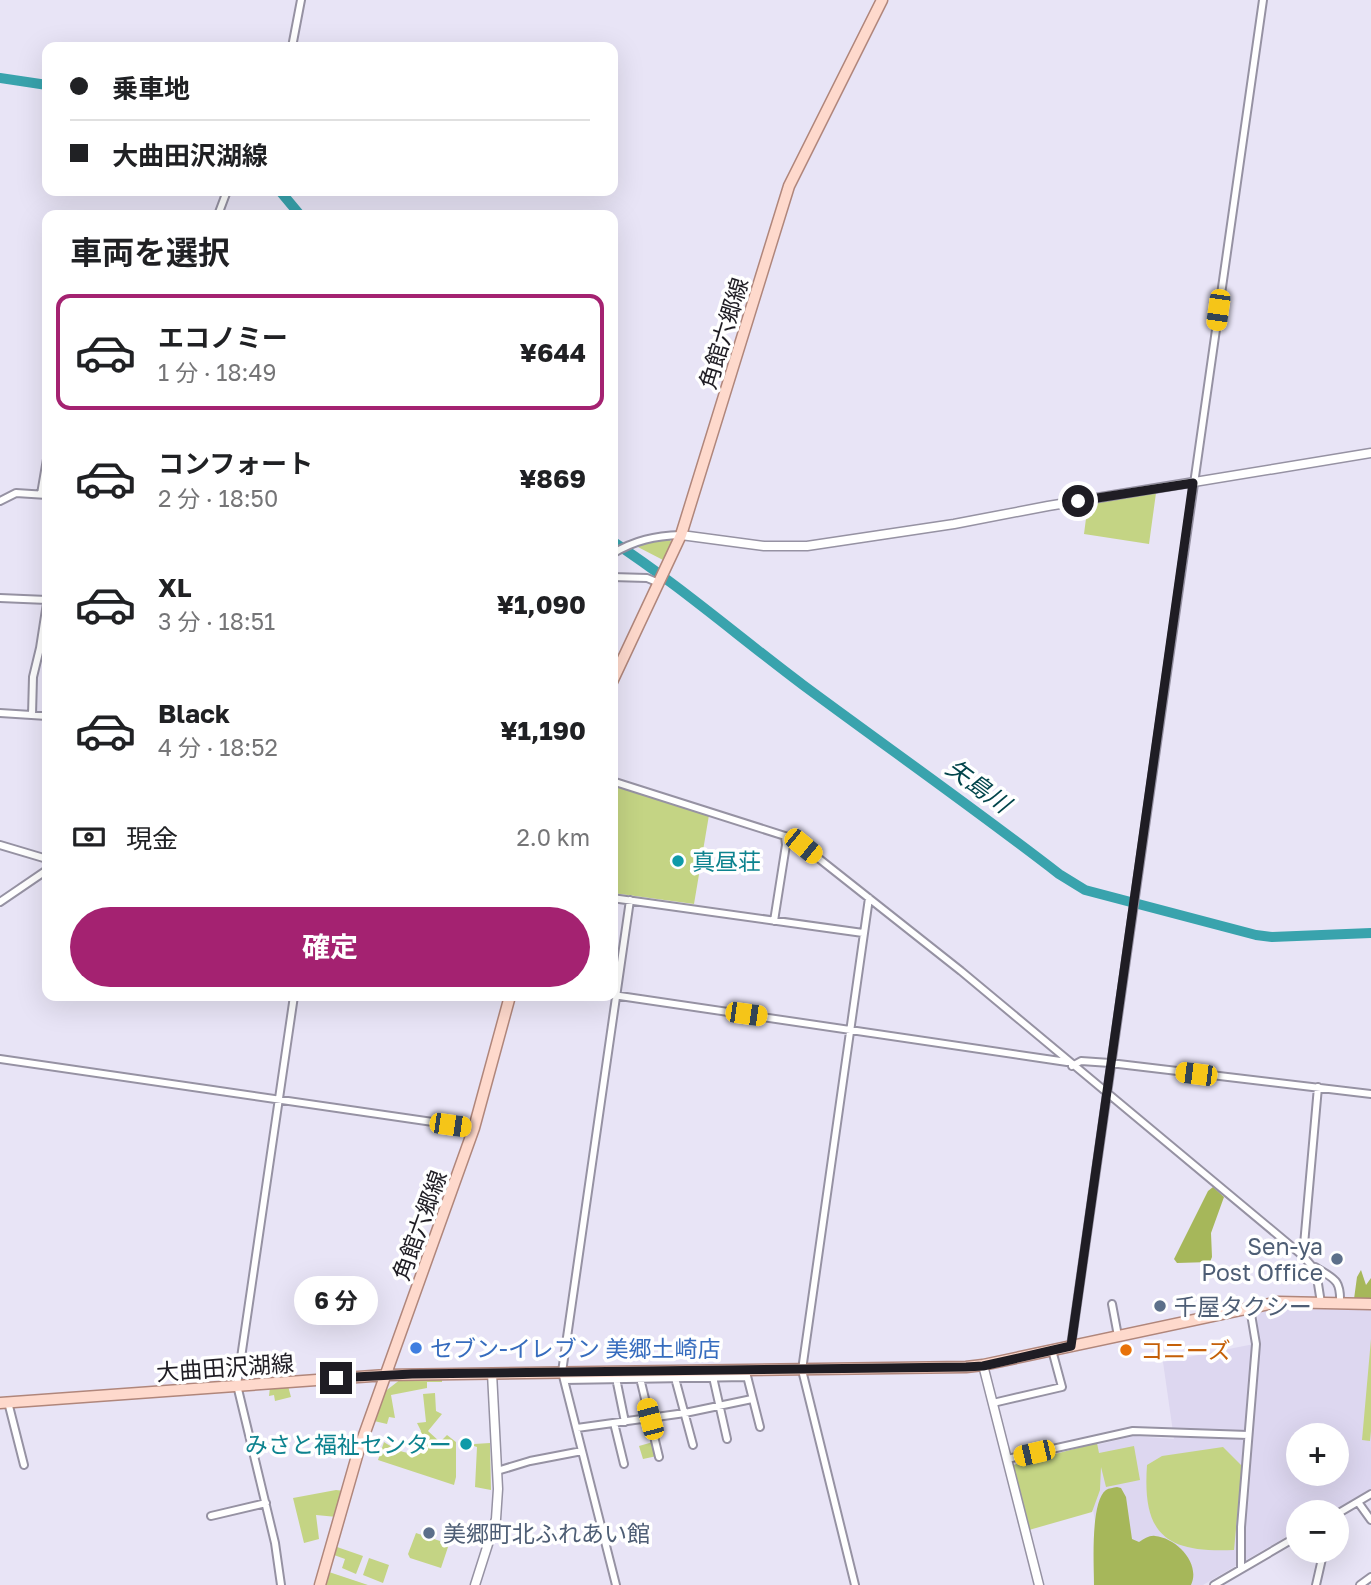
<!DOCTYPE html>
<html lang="ja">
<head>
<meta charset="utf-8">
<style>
	:root { --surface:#fff; --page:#f6f6f6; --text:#202124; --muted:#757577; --line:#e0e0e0; --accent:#a42271 }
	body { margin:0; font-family:"Golos Text","Noto Sans JP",sans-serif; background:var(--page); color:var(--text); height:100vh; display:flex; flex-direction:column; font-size:26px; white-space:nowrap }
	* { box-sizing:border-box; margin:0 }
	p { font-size:23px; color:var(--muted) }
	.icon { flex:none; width:38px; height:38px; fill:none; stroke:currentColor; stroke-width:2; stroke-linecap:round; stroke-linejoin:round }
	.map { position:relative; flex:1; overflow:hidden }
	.sheet { position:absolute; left:42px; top:210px; width:576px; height:791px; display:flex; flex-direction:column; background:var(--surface); border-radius:14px; box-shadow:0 7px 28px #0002 }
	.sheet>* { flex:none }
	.top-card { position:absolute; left:42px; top:42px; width:576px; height:154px; border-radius:14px; box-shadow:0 7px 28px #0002; display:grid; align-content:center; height:154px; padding:0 28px; background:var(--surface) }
	.tools { position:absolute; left:1286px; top:1423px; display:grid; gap:14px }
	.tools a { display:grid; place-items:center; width:63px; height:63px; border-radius:50%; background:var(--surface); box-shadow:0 7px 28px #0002; font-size:35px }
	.end { position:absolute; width:32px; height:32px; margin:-16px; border:9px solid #1f1d24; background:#fff; box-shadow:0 0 0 4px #fff }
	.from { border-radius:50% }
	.bubble { position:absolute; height:49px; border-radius:24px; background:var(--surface); box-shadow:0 7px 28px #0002; font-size:23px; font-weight:700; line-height:49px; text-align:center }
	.car { position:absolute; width:21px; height:42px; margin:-21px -10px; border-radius:9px; box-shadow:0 0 5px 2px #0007; background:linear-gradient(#f5c518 24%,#345 0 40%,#f5c518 0 76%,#345 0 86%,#f5c518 0) }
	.top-card b { display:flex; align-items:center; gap:24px; height:66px; font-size:26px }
	.top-card b+b { border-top:2px solid var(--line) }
	.top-card i { width:18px; height:18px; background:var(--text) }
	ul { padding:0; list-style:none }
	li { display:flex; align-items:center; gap:21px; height:116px; margin:0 14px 10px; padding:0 14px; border:4px solid transparent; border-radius:14px }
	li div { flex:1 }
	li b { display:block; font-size:26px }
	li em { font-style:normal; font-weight:700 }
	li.selected { border-color:var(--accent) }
	li>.icon { width:63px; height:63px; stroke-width:1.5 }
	h2 { padding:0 28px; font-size:32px; line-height:84px }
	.pay { display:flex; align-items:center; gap:18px; height:77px; padding:0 28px; font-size:26px }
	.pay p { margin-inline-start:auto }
	.button { display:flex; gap:14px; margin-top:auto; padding:14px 28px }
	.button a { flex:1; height:80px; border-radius:42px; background:var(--accent); color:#fff; font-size:28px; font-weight:700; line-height:80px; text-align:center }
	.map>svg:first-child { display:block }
	.built { fill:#ddd7f0; fill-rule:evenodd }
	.green { fill:#c4d484 }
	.forest { fill:#a6b75a }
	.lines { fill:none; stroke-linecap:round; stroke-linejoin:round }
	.river { stroke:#39a3ad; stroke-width:10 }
	.minor-casing { stroke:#9692a3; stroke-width:10 }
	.tertiary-casing { stroke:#9692a3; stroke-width:11 }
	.primary-casing { stroke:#b0867b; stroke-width:13 }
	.minor { stroke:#fff; stroke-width:6 }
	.tertiary { stroke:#fff; stroke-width:8 }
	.primary { stroke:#fed9cc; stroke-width:10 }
	.route { stroke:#1f1d24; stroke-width:9 }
	.culture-dot { fill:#0f9aa8; stroke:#fff; stroke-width:2.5 }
	.service-dot { fill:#5c6f8a; stroke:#fff; stroke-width:2.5 }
	.shop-dot { fill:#3f7fe0; stroke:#fff; stroke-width:2.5 }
	.food-dot { fill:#e8710a; stroke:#fff; stroke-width:2.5 }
	.labels { text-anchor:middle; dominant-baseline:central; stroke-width:7; stroke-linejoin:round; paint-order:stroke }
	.street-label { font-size:23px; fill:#1f1d24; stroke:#fff }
	.culture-label { font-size:23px; fill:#0d838f; stroke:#fff; text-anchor:start }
	.service-label { font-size:23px; fill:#4e5e75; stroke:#fff; text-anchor:start }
	.shop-label { font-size:23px; fill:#366cbe; stroke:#fff; text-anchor:start }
	.food-label { font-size:23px; fill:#c56008; stroke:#fff; text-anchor:start }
	.water-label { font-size:24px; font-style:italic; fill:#02454b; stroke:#fff }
</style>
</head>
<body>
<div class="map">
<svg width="1371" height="1585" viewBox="0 0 1371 1585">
	<rect width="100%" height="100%" fill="#e8e4f6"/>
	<path class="built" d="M 1262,1307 L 1371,1309 L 1371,1489 L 1330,1512 L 1298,1512 L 1298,1530 L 1203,1585 L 1107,1585 L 1093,1510 L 1025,1530 L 1013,1465 L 1134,1436 L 1174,1439 L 1163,1362 L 1259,1343 L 1257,1314 ZM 1298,1435 L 1337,1435 L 1337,1474 L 1298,1474 Z"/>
	<path class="green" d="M 1156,493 L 1149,544 L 1084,534 L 1088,503 Z
		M 668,537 L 672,543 L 663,560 L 634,545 Z
		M 613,785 L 709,815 L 694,904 L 613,893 Z
		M 1371,1339 L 1371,1431 L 1370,1441 L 1362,1440 Z
		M 442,1378 L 442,1382 L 427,1382 L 427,1388 L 391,1395 L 395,1418 L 389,1417 L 387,1424 L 374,1421 L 383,1393 L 401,1379 Z
		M 288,1386 L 291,1397 L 275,1401 L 274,1395 L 269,1396 L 270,1387 Z
		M 435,1393 L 436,1411 L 442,1414 L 428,1431 L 440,1442 L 447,1435 L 456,1442 L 456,1477 L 454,1485 L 378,1460 L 384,1442 C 395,1449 407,1457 419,1450 L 421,1431 L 417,1423 L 426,1422 L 423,1394 Z
		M 653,1442 L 657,1456 L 643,1459 L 639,1446 Z
		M 490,1443 L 491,1490 L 475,1487 L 477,1447 L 474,1446 L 474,1444 Z
		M 1097,1443 L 1099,1453 L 1134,1446 L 1140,1480 L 1106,1487 L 1101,1467 L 1100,1490 L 1092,1512 L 1029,1530 L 1013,1465 Z
		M 1223,1447 L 1242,1466 L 1234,1550 C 1166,1553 1142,1535 1147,1465 L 1162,1456 Z
		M 336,1490 L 344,1491 L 337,1517 L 316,1515 L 319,1539 L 304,1543 L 293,1498 Z
		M 416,1533 L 449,1544 L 441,1568 L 410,1558 L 408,1554 Z
		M 337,1547 L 363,1556 L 356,1574 L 342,1568 L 345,1559 L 334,1555 Z
		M 369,1558 L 389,1565 L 383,1583 L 363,1575 Z
		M 329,1572 L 368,1585 L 324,1585 Z"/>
	<path class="forest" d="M 1213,1187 L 1224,1197 L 1211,1233 L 1212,1257 L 1210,1262 L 1177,1263 L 1174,1259 L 1208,1191 Z
		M 1361,1270 L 1366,1285 L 1371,1278 L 1371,1300 L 1354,1299 L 1357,1277 Z
		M 1117,1487 L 1121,1488 L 1126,1497 L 1132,1539 L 1139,1542 C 1144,1539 1150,1535 1155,1536 C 1177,1538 1201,1564 1191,1585 L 1094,1585 C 1094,1566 1090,1502 1106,1490 C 1109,1488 1113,1488 1117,1487 Z"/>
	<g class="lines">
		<path class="river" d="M 0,78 L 47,85
			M 280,191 L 300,215
			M 612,541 C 679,585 739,637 803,685 C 888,748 975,809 1059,874 L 1085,890 L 1256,935 L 1272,937 L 1371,933"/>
		<g class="minor-casing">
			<path id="minor" d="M 292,47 L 301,0
				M 218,215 L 227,191
				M 41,494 L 47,459
				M 0,501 L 16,493 L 47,495
				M 612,554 C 635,540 655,536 681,535
				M 612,577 L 647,578 L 659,583
				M 0,598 L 47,600
				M 0,713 L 47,716
				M 32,715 L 33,677 L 40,648 L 47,603
				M 612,781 L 785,836 L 803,846 L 961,971 L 1303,1256 L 1316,1271 L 1321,1303
				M 0,845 L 47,859
				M 612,898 L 863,933
				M 0,902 L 47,870
				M 774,921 L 786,845 L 785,836
				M 613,995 L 1067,1062
				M 0,1059 L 474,1128
				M 1072,1066 L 1081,1061 L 1110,1063 L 1371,1094
				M 1303,1256 L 1318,1087
				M 1315,1267 C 1334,1279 1341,1279 1340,1303
				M 1112,1304 L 1118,1336
				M 1071,1346 L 1263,0
				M 746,1372 L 760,1427
				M 713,1377 L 727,1439
				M 616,1378 L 625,1422
				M 640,1378 L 659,1457
				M 675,1378 L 693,1445
				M 564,1380 L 747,1377
				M 8,1402 L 24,1465
				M 993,1403 L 1062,1387 L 1052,1350
				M 614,1423 L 624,1464
				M 577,1428 L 685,1413 L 752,1399
				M 1007,1459 L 1133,1431 L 1248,1435
				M 497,1471 L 530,1461 L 582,1451
				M 1358,1502 L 1371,1520
				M 1337,1514 L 1371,1494
				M 211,1516 L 266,1503
				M 1241,1569 L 1241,1527 L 1256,1344 L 1250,1308
				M 281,1585 L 275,1543 L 237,1385 L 294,996
				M 616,1585 L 562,1372 L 630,900
				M 855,1585 L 802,1370 L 869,898
				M 1214,1585 L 1298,1536
				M 1316,1585 L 1324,1550
				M 1360,1585 L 1371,1577"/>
		</g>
		<g class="tertiary-casing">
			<path id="tertiary" d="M 681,535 L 764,546 L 807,546 L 954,524 L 1048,506 L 1371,453
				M 983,1365 L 1039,1585
				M 475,1585 L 496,1519 L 498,1489 L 492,1373"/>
		</g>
		<g class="primary-casing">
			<path id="primary" d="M 612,682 L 681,535 L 789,186 L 882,0
				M 0,1403 L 386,1375 L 966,1367 L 983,1365 L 1278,1302 L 1371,1304
				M 320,1585 L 359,1449 L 474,1128 L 510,996"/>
		</g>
		<use href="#minor" class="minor"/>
		<use href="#tertiary" class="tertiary"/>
		<use href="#primary" class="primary"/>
	</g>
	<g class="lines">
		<path class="route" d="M 336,1378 L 412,1374 L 966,1367 L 983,1366 L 1071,1346 L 1193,483 L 1078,501"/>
	</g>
	<g class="culture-dot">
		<circle cx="678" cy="861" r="7"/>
		<circle cx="466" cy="1444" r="7"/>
	</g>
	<g class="service-dot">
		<circle cx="1337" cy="1259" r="7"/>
		<circle cx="1160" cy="1306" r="7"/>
		<circle cx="429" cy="1533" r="7"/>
	</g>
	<circle class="shop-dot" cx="416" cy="1348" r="7"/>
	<circle class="food-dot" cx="1126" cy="1350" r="7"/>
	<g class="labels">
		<g class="street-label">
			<text transform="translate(723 333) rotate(-73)">角館六郷線</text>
			<text transform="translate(419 1225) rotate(-70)">角館六郷線</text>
			<text transform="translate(225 1367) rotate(-4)">大曲田沢湖線</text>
		</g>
		<g class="culture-label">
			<text x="692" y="861">真昼荘</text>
			<text x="452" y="1444" text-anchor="end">みさと福祉センター</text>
		</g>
		<g class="service-label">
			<text x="1323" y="1246" text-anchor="end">Sen-ya<tspan x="1323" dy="26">Post Office</tspan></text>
			<text x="1174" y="1306">千屋タクシー</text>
			<text x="443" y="1533">美郷町北ふれあい館</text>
		</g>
		<g class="shop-label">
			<text x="430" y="1348">セブン-イレブン 美郷土崎店</text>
		</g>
		<g class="food-label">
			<text x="1140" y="1350">コニーズ</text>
		</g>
		<g class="water-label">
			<text transform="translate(979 785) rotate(36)">矢島川</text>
		</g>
	</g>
</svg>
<div class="tools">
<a>+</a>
<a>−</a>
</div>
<i class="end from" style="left:1078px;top:501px"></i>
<i class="end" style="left:336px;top:1378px"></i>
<div class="bubble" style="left:294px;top:1276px;width:84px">6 分</div>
<i class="car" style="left:1218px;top:310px;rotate:188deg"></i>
<i class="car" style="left:803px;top:846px;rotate:129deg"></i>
<i class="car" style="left:746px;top:1014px;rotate:98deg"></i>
<i class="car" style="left:1196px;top:1074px;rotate:277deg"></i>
<i class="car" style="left:450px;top:1125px;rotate:98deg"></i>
<i class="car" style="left:650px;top:1419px;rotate:345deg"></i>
<i class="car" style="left:1034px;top:1453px;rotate:257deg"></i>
<div class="top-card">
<b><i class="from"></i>乗車地</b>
<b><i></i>大曲田沢湖線</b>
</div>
<section class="sheet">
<h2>車両を選択</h2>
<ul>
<li class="selected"><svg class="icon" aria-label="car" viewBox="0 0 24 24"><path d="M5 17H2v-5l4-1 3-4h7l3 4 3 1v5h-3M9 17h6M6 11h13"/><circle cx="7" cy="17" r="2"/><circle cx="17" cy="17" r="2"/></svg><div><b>エコノミー</b><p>1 分 · 18:49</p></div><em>¥644</em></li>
<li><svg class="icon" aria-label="car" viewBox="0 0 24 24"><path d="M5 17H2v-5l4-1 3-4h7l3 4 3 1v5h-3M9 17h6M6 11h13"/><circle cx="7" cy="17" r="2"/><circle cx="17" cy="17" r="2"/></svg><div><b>コンフォート</b><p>2 分 · 18:50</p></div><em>¥869</em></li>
<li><svg class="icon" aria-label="car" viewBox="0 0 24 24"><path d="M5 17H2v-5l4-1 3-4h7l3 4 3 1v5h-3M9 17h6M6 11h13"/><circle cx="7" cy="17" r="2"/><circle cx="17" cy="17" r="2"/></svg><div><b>XL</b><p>3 分 · 18:51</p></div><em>¥1,090</em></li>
<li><svg class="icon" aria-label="car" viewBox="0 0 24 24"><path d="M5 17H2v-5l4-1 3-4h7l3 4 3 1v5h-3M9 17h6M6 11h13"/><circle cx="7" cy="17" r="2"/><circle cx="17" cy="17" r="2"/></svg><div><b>Black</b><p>4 分 · 18:52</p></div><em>¥1,190</em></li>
</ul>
<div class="pay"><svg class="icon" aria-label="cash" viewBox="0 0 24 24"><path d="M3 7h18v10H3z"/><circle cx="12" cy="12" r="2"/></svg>現金<p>2.0 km</p></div>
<div class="button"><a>確定</a></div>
</section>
</div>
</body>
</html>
